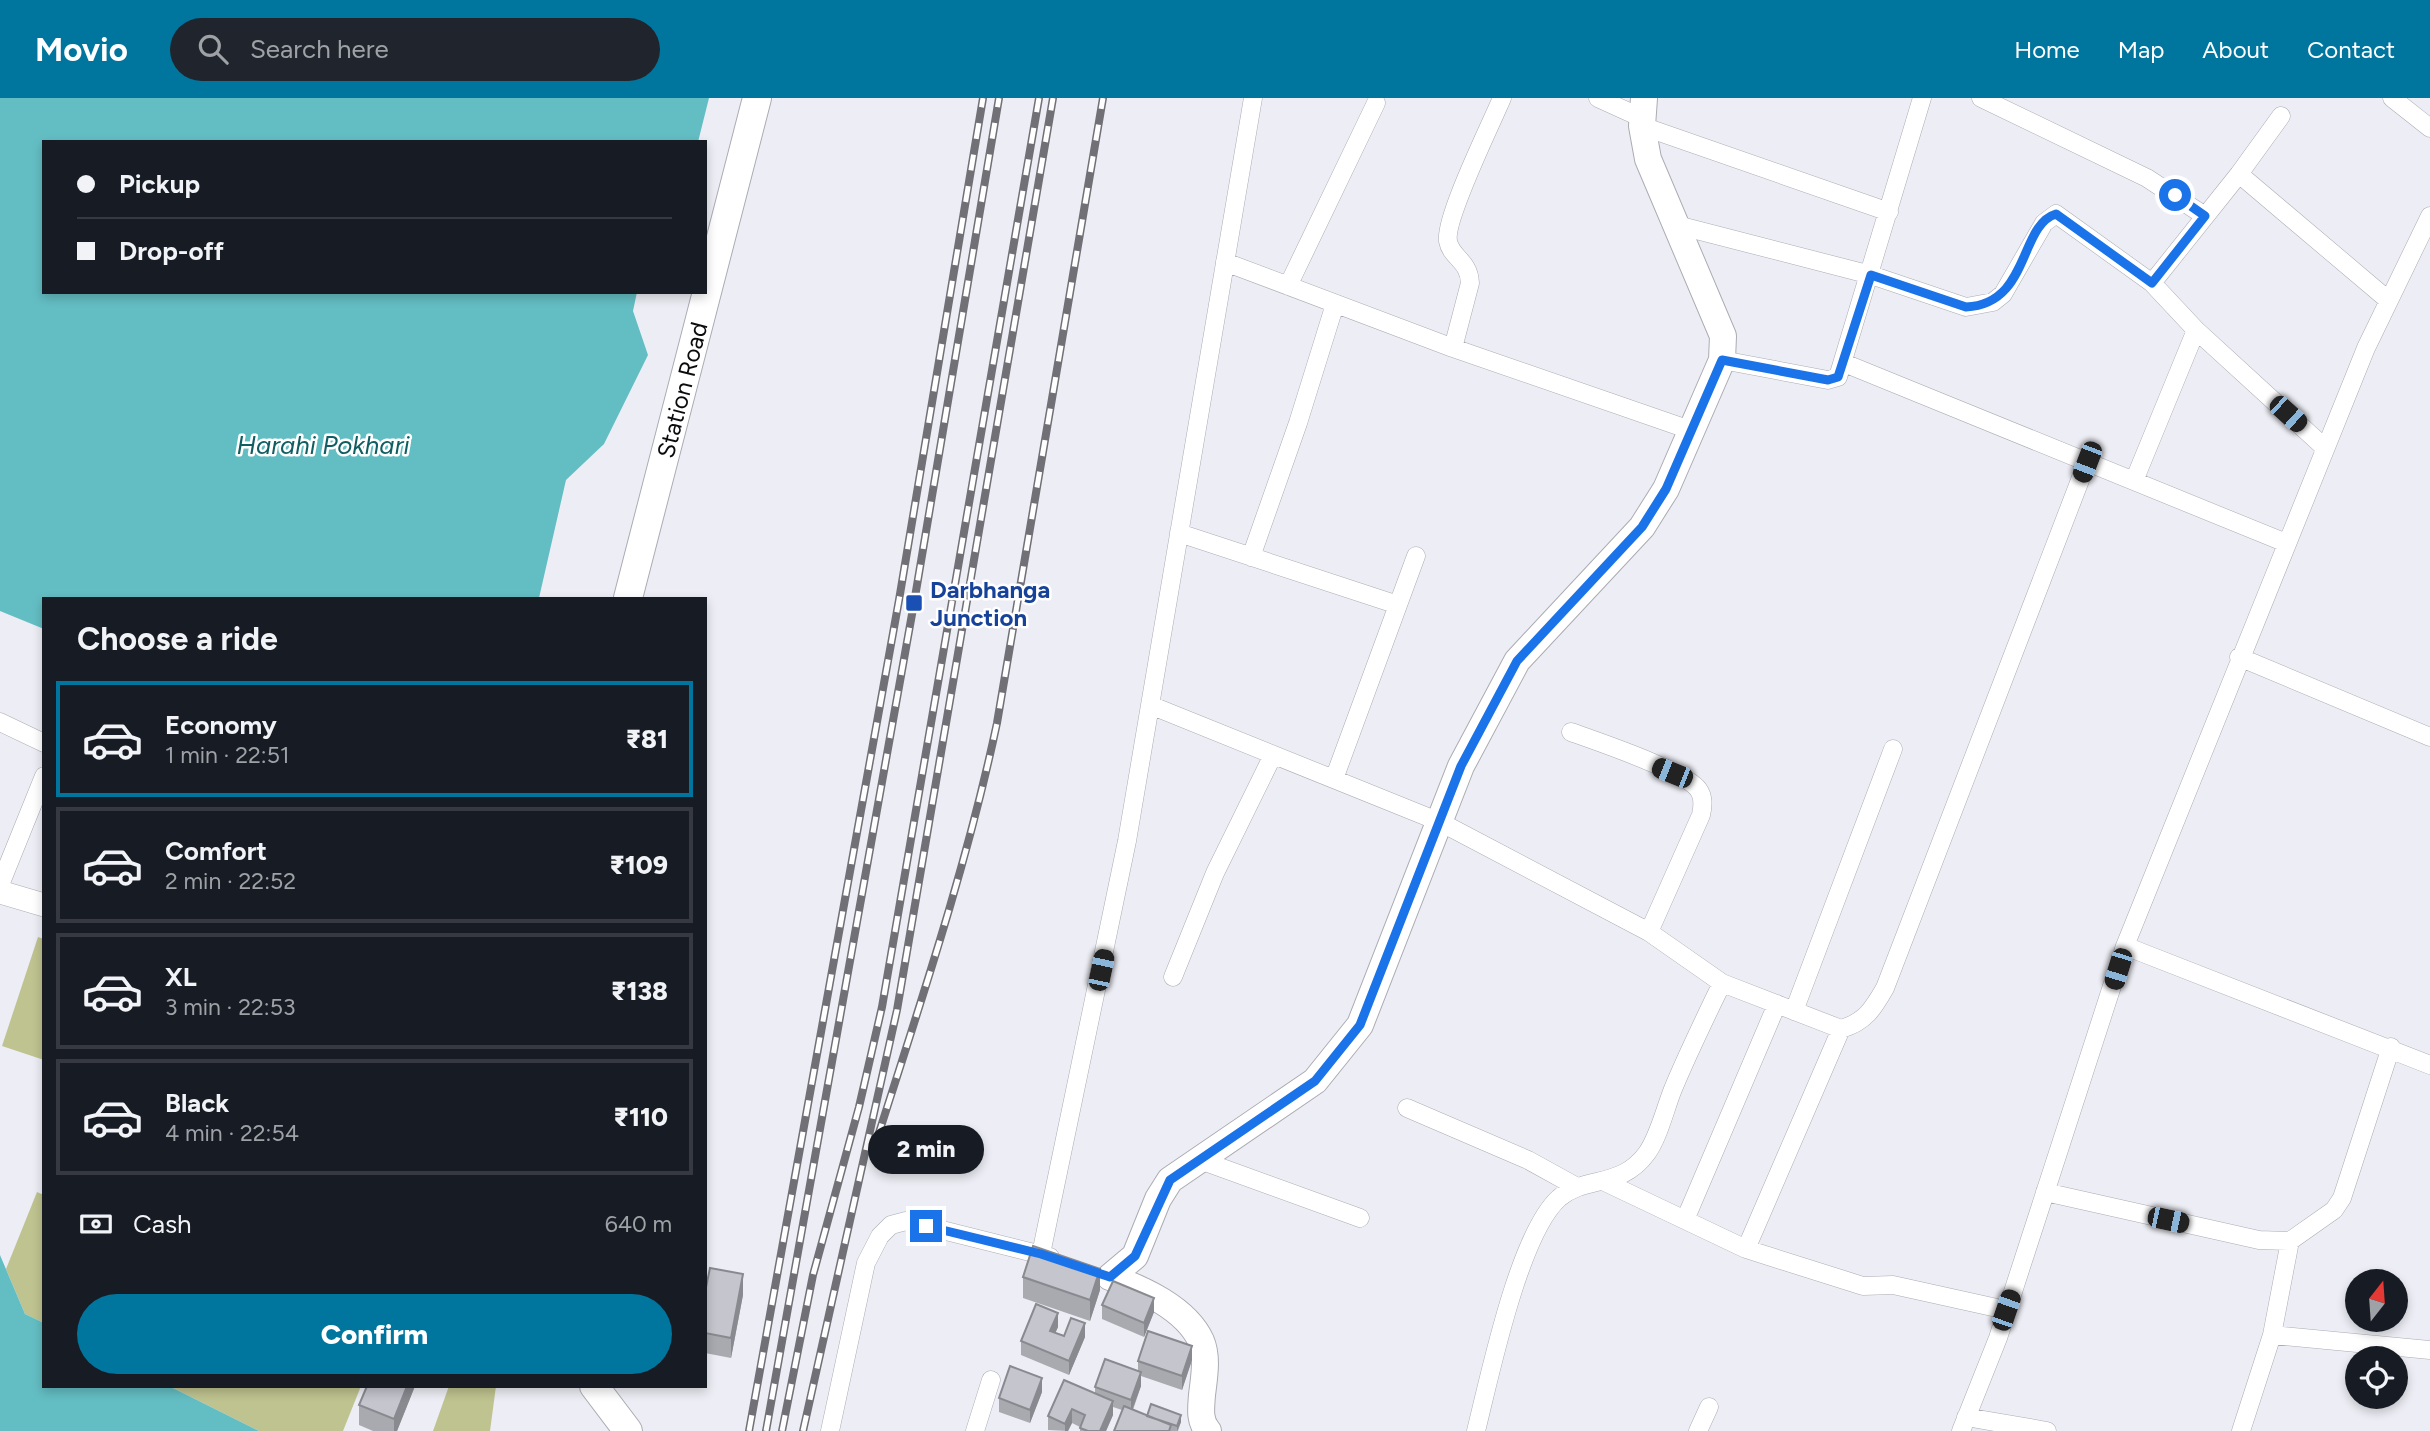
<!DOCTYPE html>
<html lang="en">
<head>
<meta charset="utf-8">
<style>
	:root { --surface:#171b24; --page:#20242c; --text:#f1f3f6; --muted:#9ea1a6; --line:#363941; --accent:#00769f }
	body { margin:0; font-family:Figtree,sans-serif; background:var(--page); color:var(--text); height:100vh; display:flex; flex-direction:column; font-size:26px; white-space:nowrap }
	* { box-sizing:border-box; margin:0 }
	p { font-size:23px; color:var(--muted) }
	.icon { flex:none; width:38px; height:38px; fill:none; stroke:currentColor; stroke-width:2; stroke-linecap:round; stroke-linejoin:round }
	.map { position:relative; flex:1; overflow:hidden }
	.side { position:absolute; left:42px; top:499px; width:665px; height:791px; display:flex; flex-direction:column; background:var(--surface); border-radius:0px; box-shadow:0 4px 10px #0003 }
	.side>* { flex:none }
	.banner { position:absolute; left:42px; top:42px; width:665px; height:154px; border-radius:0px; box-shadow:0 4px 10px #0003; display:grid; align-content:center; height:154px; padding:0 35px; background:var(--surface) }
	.needle { width:46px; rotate:17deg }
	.fabs { position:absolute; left:2345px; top:1171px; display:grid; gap:14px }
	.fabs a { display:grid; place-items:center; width:63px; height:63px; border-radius:50%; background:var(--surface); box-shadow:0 4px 10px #0003; font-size:35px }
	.end { position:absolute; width:32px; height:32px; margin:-16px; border:9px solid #1a73e8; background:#fff; box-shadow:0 0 0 4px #fff }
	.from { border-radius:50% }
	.bubble { position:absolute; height:49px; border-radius:24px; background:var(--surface); box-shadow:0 4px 10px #0003; font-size:23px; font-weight:800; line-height:49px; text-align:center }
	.car { position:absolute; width:21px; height:42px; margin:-21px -10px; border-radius:9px; box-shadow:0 0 5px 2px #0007; background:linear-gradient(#222 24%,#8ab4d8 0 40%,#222 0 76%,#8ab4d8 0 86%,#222 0) }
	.banner b { display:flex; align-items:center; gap:24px; height:66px; font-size:26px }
	.banner b+b { border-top:2px solid var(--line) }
	.banner i { width:18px; height:18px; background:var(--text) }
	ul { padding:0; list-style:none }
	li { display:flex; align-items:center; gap:21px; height:116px; margin:0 14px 10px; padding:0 21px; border:4px solid var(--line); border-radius:0px }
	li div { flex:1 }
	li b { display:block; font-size:26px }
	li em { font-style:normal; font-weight:800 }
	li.selected { border-color:var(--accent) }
	li>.icon { width:63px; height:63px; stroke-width:1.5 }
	h2 { padding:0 35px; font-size:32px; line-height:84px }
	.pay { display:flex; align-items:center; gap:18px; height:77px; padding:0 35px; font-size:26px }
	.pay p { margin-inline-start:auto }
	.primary-button { display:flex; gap:14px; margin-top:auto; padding:14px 35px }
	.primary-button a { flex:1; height:80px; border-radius:42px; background:var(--accent); color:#fff; font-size:28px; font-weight:800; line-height:80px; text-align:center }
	header { display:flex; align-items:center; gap:42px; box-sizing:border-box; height:98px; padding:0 35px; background:var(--accent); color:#fff }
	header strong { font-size:33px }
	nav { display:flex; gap:38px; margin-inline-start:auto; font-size:24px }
	.search { width:490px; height:63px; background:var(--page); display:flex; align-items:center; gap:18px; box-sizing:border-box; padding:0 24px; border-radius:38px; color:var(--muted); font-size:26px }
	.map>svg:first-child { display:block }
	.green { fill:#bfc38f }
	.water { fill:#63bec3 }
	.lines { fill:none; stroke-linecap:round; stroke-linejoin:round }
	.minor-casing { stroke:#abacb3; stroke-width:19 }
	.tertiary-casing { stroke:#abacb3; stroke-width:24 }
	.secondary-casing { stroke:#abacb3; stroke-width:28 }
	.primary-casing { stroke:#abacb3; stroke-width:30 }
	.minor { stroke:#fff; stroke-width:18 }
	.tertiary { stroke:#fff; stroke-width:23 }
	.secondary { stroke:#fff; stroke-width:26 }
	.primary { stroke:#fff; stroke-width:28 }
	.rail-casing { stroke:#707076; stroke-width:8 }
	.rail { stroke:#fff; stroke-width:5; stroke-dasharray:16; stroke-linecap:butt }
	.wall { fill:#a9a9b0 }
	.shaded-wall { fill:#898a90 }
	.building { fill:#c4c5cd; stroke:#898a90; stroke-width:2 }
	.route { stroke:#1a73e8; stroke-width:9 }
	.transit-dot { fill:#1a4fb4; stroke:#fff; stroke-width:2.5 }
	.labels { text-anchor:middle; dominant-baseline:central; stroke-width:5; stroke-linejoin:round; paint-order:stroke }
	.street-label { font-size:24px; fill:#0b0b0e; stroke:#fff }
	.transit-label { font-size:24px; font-weight:bold; fill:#164399; stroke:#fff; text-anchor:start }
	.water-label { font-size:26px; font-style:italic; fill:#0f5e61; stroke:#fff }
</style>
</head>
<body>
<header>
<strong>Movio</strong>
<div class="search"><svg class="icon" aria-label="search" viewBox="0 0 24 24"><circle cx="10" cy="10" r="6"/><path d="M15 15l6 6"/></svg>Search here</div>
<nav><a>Home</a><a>Map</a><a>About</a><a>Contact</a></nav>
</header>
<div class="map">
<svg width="2430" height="1333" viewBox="0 0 2430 1333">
	<rect width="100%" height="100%" fill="#ededf5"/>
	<path class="green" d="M 38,839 L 44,841 L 44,962 L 2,948 Z
		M 37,1094 L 44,1097 L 44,1225 L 25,1216 L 6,1171 Z
		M 169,1288 L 361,1288 L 343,1333 L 259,1333 Z
		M 449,1288 L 496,1288 L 490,1333 L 433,1333 Z"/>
	<path class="water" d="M 0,0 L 709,0 L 698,44 L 44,44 L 44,194 L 637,194 L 633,213 L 648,257 L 604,346 L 566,382 L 539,500 L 44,500 L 44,531 L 0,513 Z
		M 0,1157 L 25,1216 L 44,1225 L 44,1288 L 169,1288 L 259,1333 L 0,1333 Z"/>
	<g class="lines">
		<g class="minor-casing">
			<path id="minor" d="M 1598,0 L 1642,20
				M 1981,0 L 2147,80 L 2205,118
				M 2392,0 L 2430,30
				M 1642,28 L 1889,114
				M 2239,76 L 2388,202
				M 1677,127 L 1871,177 L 1966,209 L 1993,204 L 2003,196 L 2044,125 L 2056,116 L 2152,185 L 2196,232 L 2325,350
				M 1225,164 L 1453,250 L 1693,333
				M 2152,185 L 2239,76 L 2281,18
				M 1288,188 L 1376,5
				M 1453,250 L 1470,185 C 1469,162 1451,160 1448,143 C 1444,121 1491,26 1502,0
				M 1722,262 L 1828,282 L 1838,279 L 1922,0
				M 1844,265 L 2286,445
				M 2134,383 L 2196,232
				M 1179,435 L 1398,507
				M 1251,459 L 1298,325 L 1335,206
				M 2239,559 L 2430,639
				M 1150,607 L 1440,724 L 1649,834 L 1722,885 L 1841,931 C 1865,924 1873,911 1885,890 L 2087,364
				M 0,624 L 44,645
				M 1571,634 C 1598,644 1683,672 1698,691 C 1704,699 1703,708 1701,717 L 1649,834
				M 1334,681 L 1416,458
				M 0,787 L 44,678
				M 2125,848 L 2430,967
				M 1173,879 L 1215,775 L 1273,657
				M 1794,913 L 1893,651
				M 1407,1010 L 1528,1062 L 1577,1089
				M 1200,1062 L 1360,1120
				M 1605,1084 L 1746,1151 L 1863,1188 L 1893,1187 L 2006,1212
				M 2045,1094 L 2259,1142 L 2290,1143 L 2334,1112 L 2342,1100 L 2391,949
				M 1685,1122 L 1777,906
				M 1746,1151 L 1841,931
				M 1041,1156 L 1127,743 L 1253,0
				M 2272,1237 L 2430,1252
				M 1966,1319 L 2047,1333
				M 830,1333 L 866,1165 L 880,1138 L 891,1127 L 906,1123 L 1050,1159
				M 975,1333 L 991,1282
				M 1476,1333 C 1490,1277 1519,1136 1559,1100 C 1586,1077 1621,1091 1647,1055 C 1659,1038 1665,1011 1673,991 C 1688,955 1705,920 1722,885
				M 1698,1333 L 1709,1309
				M 1961,1333 L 1998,1240 L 2125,848 L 2366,250 L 2430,118
				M 2241,1333 L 2272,1237 L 2290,1143"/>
		</g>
		<g class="tertiary-casing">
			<path id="tertiary" d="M 0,794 L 44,807"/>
		</g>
		<g class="secondary-casing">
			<path id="secondary" d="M 1110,1179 L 1135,1158 L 1158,1101 L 1170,1082 L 1315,983 L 1360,927 L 1461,668 L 1517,563 L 1642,429 L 1666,391 L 1722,262 L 1723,238 L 1648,61 L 1642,28 L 1644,0
				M 1110,1179 C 1142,1191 1186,1210 1201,1243 C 1208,1259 1204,1280 1202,1297 C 1201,1310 1199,1323 1208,1333"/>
		</g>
		<g class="primary-casing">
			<g id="primary">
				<path id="s1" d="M 628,500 L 757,0"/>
				<path d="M 594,1288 L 628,1333"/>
			</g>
		</g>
		<use href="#minor" class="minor"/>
		<use href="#tertiary" class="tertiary"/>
		<use href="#secondary" class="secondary"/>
		<use href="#primary" class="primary"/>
		<g class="rail-casing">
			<path id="rail" d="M 877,1041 C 921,903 967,767 997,625 L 1103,0
				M 749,1333 L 899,502 L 983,0
				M 766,1333 L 914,505 L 999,0
				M 782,1333 L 813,1177 L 859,1009 L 882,909 L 1039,0
				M 803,1333 L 897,912 L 1053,0"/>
		</g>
		<use href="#rail" class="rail"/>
	</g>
	<path class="wall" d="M 1023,1179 L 1100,1192 L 1090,1223 L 1023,1200 Z
		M 705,1194 L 743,1197 L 731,1260 L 705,1255 Z
		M 1102,1207 L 1154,1214 L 1144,1239 L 1102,1221 Z
		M 1058,1229 L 1055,1235 L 1064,1238 L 1085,1239 L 1069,1277 L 1021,1257 L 1021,1243 Z
		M 1192,1262 L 1182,1292 L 1141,1278 L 1141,1288 L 1133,1312 L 1147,1318 L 1181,1324 L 1178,1333 L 1114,1333 L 1122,1312 L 1113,1309 L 1113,1317 L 1106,1333 L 1080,1333 L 1080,1329 L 1072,1325 L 1068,1333 L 1048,1332 L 1048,1318 L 1095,1296 L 1095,1289 L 1138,1273 L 1138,1263 Z
		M 415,1288 L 397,1333 L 373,1333 L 359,1327 L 359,1307 Z
		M 1042,1294 L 1030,1325 L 999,1314 L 999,1300 Z"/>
	<path class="shaded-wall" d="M 1100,1171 L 1100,1192 L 1090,1223 L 1090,1202 Z
		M 743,1176 L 743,1197 L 731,1260 L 731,1240 Z
		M 1154,1200 L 1154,1214 L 1144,1239 L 1144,1225 Z
		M 1058,1215 L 1058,1229 L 1050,1247 L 1050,1233 Z
		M 1085,1225 L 1085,1239 L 1069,1277 L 1069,1263 Z
		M 1192,1248 L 1192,1262 L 1182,1292 L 1182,1278 Z
		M 1141,1274 L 1141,1288 L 1131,1315 L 1131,1302 Z
		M 1042,1280 L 1042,1294 L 1030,1325 L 1030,1312 Z
		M 407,1288 L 415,1288 L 397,1333 L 394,1333 L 394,1321 Z
		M 1113,1303 L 1113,1317 L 1106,1333 L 1100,1333 Z
		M 1072,1311 L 1072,1325 L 1068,1333 L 1065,1333 L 1065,1326 Z
		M 1181,1317 L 1181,1324 L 1177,1333 L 1177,1328 Z"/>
	<path class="building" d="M 1033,1148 L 1100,1171 L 1090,1202 L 1023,1179 Z
		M 710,1170 L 743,1176 L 731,1240 L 705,1235 L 705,1194 Z
		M 1113,1183 L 1154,1200 L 1144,1225 L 1102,1207 Z
		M 1036,1206 L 1058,1215 L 1050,1233 L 1064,1238 L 1071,1220 L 1085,1225 L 1069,1263 L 1021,1243 Z
		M 1148,1233 L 1192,1248 L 1182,1278 L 1138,1263 Z
		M 1105,1261 L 1141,1274 L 1131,1302 L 1095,1289 Z
		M 1010,1268 L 1042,1280 L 1030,1312 L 999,1300 Z
		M 1064,1282 L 1113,1303 L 1100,1333 L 1088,1333 L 1080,1330 L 1085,1317 L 1072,1311 L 1065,1326 L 1048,1318 Z
		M 367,1288 L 407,1288 L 394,1321 L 359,1307 Z
		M 1151,1306 L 1181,1317 L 1177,1328 L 1147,1318 Z
		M 1124,1308 L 1171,1327 L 1169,1333 L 1114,1333 Z"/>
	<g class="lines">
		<path class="route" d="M 926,1128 L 1041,1156 L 1110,1179 L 1135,1158 L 1170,1082 L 1315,983 L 1360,927 L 1461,668 L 1517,563 L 1642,429 L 1666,391 L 1722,262 L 1828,282 L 1838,279 L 1871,177 L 1966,209 C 2030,206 2019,127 2056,116 L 2152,185 L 2205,118 L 2175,97"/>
	</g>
	<rect class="transit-dot" x="905" y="496" width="18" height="18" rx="3.5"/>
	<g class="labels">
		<g class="street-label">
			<text stroke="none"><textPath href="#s1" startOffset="215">Station Road</textPath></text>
		</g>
		<g class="transit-label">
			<text x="930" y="491">Darbhanga<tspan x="930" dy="28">Junction</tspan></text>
		</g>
		<g class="water-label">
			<text x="323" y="347">Harahi Pokhari</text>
		</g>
	</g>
</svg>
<div class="fabs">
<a><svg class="needle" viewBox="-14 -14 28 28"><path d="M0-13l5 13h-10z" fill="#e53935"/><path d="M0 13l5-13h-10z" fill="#9ea1a6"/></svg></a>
<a><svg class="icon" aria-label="locate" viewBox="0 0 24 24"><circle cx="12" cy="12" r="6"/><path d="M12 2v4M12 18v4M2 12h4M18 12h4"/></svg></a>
</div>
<i class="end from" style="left:2175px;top:97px"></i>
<i class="end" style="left:926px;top:1128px"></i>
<div class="bubble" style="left:868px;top:1027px;width:116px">2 min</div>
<i class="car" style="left:2288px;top:316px;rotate:132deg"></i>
<i class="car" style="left:2087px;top:364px;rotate:201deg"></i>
<i class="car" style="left:1672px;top:675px;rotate:292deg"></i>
<i class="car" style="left:2118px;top:871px;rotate:197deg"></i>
<i class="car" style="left:1101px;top:872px;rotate:12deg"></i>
<i class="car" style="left:2168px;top:1122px;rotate:102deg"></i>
<i class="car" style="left:2006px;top:1212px;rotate:19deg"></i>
<div class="banner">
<b><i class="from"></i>Pickup</b>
<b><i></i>Drop-off</b>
</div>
<section class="side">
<h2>Choose a ride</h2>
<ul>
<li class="selected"><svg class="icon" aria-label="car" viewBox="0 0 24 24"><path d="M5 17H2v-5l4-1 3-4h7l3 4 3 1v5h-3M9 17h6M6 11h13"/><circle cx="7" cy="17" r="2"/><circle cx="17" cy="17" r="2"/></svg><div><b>Economy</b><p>1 min · 22:51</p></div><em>₹81</em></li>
<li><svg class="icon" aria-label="car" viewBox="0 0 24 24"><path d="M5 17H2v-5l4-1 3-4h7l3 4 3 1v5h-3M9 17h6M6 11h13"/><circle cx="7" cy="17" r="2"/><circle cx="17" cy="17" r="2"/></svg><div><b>Comfort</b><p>2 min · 22:52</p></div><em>₹109</em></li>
<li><svg class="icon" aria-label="car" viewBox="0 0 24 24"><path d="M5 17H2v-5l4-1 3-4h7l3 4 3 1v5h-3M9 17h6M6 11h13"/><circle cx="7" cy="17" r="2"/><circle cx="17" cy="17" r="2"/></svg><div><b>XL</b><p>3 min · 22:53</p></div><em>₹138</em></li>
<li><svg class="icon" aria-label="car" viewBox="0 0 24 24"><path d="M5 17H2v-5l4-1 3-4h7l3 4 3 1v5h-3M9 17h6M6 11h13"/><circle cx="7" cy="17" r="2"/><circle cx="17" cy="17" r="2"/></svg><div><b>Black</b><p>4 min · 22:54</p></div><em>₹110</em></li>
</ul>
<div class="pay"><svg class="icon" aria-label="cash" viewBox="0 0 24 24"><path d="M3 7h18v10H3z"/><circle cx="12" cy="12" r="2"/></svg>Cash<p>640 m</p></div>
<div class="primary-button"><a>Confirm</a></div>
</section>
</div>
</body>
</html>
